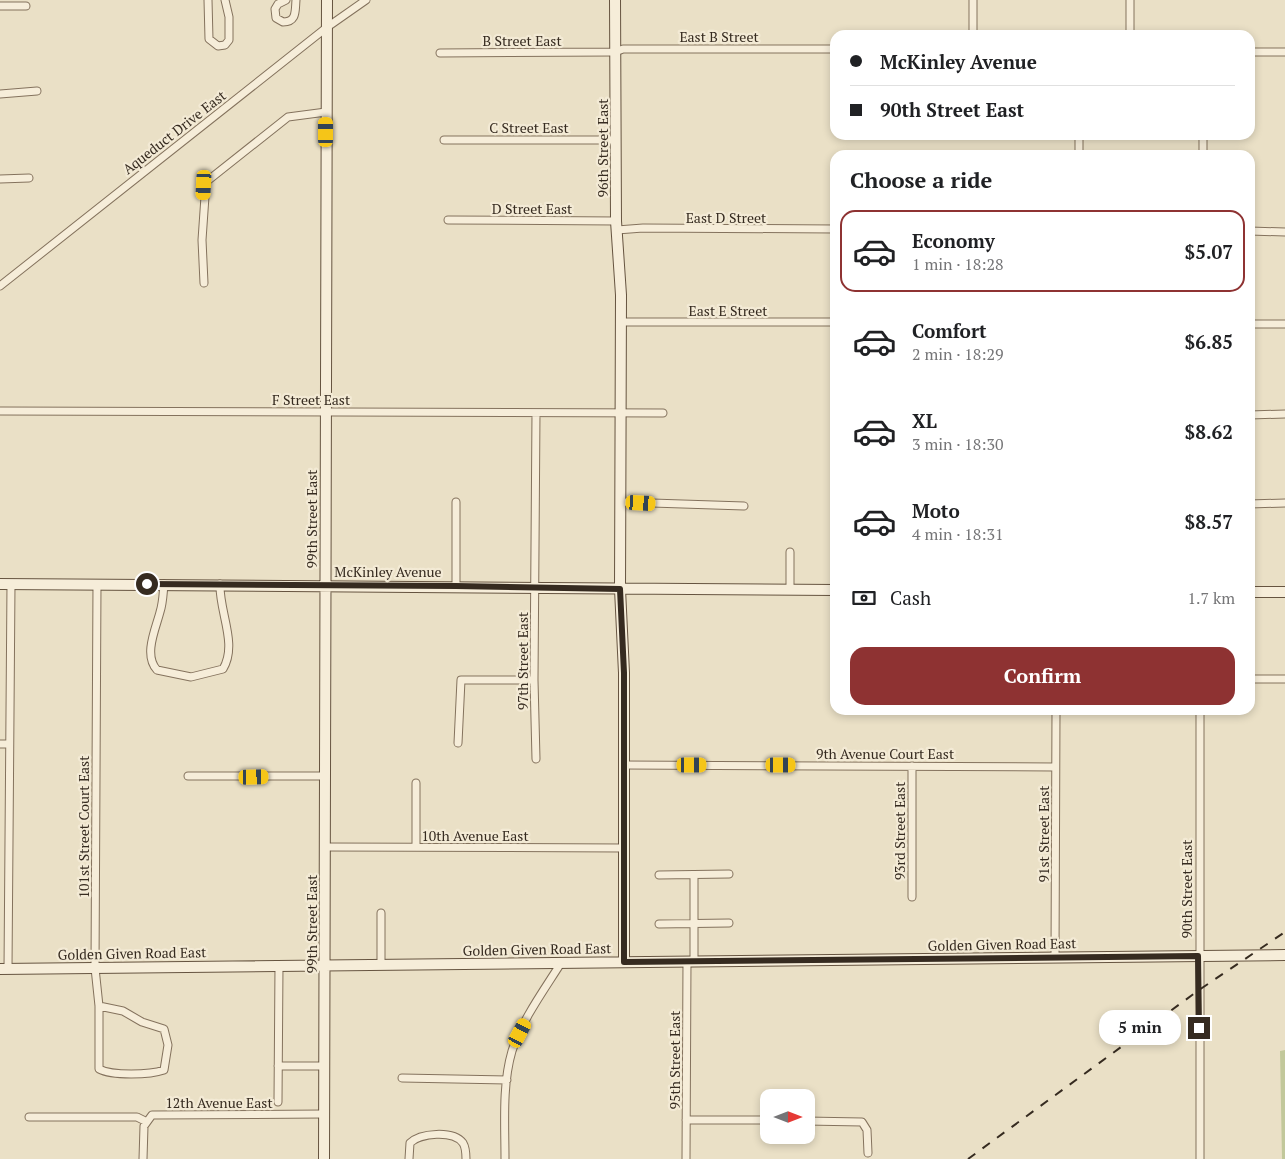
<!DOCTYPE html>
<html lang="en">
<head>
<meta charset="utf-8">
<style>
	:root { --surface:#fff; --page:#f6f6f6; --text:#202124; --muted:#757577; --line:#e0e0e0; --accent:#8e3232 }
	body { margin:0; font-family:"PT Serif",serif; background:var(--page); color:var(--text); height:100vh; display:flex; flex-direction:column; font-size:19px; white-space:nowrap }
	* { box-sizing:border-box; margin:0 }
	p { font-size:16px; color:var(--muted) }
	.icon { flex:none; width:28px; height:28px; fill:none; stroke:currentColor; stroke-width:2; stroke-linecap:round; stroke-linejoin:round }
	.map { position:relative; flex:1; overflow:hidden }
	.details { position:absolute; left:830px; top:150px; width:425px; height:565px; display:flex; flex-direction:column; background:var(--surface); border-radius:15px; box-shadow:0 2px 8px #0003 }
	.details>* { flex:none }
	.top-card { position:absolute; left:830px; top:30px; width:425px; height:110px; border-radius:15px; box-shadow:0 2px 8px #0003; display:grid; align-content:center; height:110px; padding:0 20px; background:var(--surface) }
	.needle { width:32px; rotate:90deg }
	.controls { position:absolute; left:760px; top:1089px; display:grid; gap:10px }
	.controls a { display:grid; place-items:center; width:55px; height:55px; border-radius:10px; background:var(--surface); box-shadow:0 2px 8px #0003; font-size:25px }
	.end { position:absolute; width:22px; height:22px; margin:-11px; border:6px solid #362b20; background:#fff; box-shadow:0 0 0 2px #fff }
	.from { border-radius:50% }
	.bubble { position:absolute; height:35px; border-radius:15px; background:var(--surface); box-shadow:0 2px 8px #0003; font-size:16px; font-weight:700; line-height:35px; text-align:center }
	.car { position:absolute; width:15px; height:30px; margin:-15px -8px; border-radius:6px; box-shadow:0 0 4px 1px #0007; background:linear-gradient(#f5c518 24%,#345 0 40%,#f5c518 0 76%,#345 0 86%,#f5c518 0) }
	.top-card b { display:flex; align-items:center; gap:18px; height:48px; font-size:19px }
	.top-card b+b { border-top:1px solid var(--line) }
	.top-card i { width:12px; height:12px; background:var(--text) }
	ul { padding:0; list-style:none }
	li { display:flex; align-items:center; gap:15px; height:82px; margin:0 10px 8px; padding:0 10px; border:2px solid transparent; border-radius:15px }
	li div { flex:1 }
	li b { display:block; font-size:19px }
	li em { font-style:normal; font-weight:700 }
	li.selected { border-color:var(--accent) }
	li>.icon { width:45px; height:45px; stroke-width:1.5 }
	h2 { padding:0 20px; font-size:22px; line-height:60px }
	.pay { display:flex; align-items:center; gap:12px; height:55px; padding:0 20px; font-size:19px }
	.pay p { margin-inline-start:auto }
	.cta { display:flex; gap:10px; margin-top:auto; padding:10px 20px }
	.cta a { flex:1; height:58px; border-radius:15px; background:var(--accent); color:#fff; font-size:20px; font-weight:700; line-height:58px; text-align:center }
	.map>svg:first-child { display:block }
	.green { fill:#c2c89b }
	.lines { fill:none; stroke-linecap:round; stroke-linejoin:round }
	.street-casing { stroke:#84725d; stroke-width:9 }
	.secondary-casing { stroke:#665440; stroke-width:12 }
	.street { stroke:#f6edd9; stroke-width:7 }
	.secondary { stroke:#f6edd9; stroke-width:10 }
	.rail { stroke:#362b20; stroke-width:2; stroke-dasharray:9 9; stroke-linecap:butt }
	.route { stroke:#362b20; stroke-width:6 }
	.labels { text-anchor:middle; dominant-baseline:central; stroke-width:4.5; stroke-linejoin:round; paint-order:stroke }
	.street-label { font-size:14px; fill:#362b20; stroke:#f3ead5 }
</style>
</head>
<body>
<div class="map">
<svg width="1285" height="1159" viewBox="0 0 1285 1159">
	<rect width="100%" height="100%" fill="#eae0c6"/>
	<path class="green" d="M 1285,1050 L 1285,1159 L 1282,1159 L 1280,1051 Z"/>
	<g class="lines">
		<g class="street-casing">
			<path id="street" d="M 208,0 L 209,39 L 218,46 L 225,45 L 229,40 L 229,17 L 225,0
				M 286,0 L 278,4 L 275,9 L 276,18 L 283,22 C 297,22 295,11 296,0
				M 973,0 L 973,35
				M 0,6 L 26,6
				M 1130,35 L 1130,0
				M 1250,52 L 1285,52
				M 440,53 L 615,52 L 623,49 L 835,49
				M 0,94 L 37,91
				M 444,140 L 615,140
				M 1203,154 L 1203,135
				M 1079,155 L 1079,135
				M 0,179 L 29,178
				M 448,220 L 616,221
				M 617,230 L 643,228 L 835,229
				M 1250,231 L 1285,232
				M 204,283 L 202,240 L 206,182 L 288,117 L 326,112
				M 0,286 L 326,28 L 366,0
				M 621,322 L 835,322
				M 1250,324 L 1285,324
				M 0,411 L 663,413
				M 536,413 L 534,680 L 536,759
				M 1250,415 L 1285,414
				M 621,502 L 744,506
				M 1250,504 L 1285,503
				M 790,552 L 790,589
				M 97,584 L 95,968 L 99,1006 L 99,1069 C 112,1076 150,1075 164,1070 L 168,1045 L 164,1029 L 142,1022 L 123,1011 L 99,1006
				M 164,584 C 163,594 163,603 160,612 C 156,628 143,655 157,670 L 191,677 L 223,669 C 238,644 219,612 220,584
				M 456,586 L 456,502
				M 1250,679 L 1285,679
				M 1200,710 L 1200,1159
				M 458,743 L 461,680 L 534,680
				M 0,744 L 9,744
				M 624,765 L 1055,767
				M 912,766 L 912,897
				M 188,776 L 325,776
				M 416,783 L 416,847
				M 325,847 L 624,848
				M 659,875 L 729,874
				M 694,875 L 694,961
				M 381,913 L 381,965
				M 659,924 L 729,923
				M 1055,958 L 1056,710
				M 8,969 L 11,584
				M 278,1066 L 324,1066
				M 402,1078 L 507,1080
				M 278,1102 L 279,966
				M 29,1117 L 137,1117 L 145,1121
				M 686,1120 L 769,1120
				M 806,1121 L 862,1122 L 867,1130 L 868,1153
				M 143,1159 L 144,1126 L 152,1115 L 324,1114
				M 409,1159 L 410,1143 C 420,1133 453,1130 463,1143 C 466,1148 466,1154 466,1159
				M 505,1159 C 505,1124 502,1085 512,1051 C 522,1020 544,990 561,963
				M 686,1159 L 687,961"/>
		</g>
		<g class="secondary-casing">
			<path id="secondary" d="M 615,0 L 616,221 L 621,295 L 620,589 L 624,673 L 624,962
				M 0,584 L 835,590
				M 1250,592 L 1285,592
				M 0,969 L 1285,955
				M 324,1159 L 327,0"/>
		</g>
		<use href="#street" class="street"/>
		<use href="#secondary" class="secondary"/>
		<path class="rail" d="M 968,1159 L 1199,990 L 1285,932"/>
	</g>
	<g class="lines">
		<path class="route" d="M 147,584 L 456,586 L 620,589 L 624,673 L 624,962 L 1198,956 L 1199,1028"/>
	</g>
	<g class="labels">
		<g class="street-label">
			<text x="719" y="36">East B Street</text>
			<text x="522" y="40">B Street East</text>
			<text x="529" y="127">C Street East</text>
			<text transform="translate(174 132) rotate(-38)">Aqueduct Drive East</text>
			<text transform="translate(602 148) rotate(-90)">96th Street East</text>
			<text x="532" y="208">D Street East</text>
			<text x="726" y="217">East D Street</text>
			<text x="728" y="310">East E Street</text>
			<text x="311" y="399">F Street East</text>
			<text transform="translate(311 519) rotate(-90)">99th Street East</text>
			<text x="388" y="571">McKinley Avenue</text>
			<text transform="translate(522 661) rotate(-90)">97th Street East</text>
			<text x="885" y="753">9th Avenue Court East</text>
			<text transform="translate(83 827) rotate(-90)">101st Street Court East</text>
			<text transform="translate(899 831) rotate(-90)">93rd Street East</text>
			<text transform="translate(1043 834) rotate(-90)">91st Street East</text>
			<text x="475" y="835">10th Avenue East</text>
			<text transform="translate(1186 889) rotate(-90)">90th Street East</text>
			<text transform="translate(311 924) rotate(-90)">99th Street East</text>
			<text transform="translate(1002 944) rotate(-1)">Golden Given Road East</text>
			<text transform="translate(537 949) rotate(-1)">Golden Given Road East</text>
			<text transform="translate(132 953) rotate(-1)">Golden Given Road East</text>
			<text transform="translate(674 1060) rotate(-90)">95th Street East</text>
			<text x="219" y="1102">12th Avenue East</text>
		</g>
	</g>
</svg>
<div class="controls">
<a><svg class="needle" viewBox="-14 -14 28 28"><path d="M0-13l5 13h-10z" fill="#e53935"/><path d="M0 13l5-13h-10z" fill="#757577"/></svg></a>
</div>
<i class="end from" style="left:147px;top:584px"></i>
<i class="end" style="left:1199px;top:1028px"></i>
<div class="bubble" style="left:1099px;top:1010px;width:82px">5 min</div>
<i class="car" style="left:326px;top:132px;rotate:0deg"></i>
<i class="car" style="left:204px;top:185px;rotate:183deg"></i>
<i class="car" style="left:641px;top:503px;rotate:93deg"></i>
<i class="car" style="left:692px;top:765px;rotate:90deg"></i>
<i class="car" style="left:781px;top:765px;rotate:90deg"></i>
<i class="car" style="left:254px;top:777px;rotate:89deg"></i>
<i class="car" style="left:520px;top:1033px;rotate:28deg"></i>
<div class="top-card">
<b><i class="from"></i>McKinley Avenue</b>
<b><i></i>90th Street East</b>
</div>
<section class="details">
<h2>Choose a ride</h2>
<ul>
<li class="selected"><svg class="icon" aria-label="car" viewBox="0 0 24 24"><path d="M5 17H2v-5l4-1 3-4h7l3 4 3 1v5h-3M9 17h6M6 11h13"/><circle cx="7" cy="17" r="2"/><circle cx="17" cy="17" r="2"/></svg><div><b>Economy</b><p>1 min · 18:28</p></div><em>$5.07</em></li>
<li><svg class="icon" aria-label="car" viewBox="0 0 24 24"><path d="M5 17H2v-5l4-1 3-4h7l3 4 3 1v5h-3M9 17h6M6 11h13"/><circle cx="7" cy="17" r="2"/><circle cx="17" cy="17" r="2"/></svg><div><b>Comfort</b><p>2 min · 18:29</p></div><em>$6.85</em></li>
<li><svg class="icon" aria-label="car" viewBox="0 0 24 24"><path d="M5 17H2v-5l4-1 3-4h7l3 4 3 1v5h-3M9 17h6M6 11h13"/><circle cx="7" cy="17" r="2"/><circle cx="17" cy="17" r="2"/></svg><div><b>XL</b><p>3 min · 18:30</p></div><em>$8.62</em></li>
<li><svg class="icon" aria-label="car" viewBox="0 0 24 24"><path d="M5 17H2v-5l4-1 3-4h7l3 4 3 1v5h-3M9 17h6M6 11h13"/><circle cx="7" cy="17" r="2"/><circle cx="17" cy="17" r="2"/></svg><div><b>Moto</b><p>4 min · 18:31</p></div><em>$8.57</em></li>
</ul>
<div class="pay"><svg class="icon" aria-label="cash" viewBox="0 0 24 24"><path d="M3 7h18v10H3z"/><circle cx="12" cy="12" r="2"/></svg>Cash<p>1.7 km</p></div>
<div class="cta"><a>Confirm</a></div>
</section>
</div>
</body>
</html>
